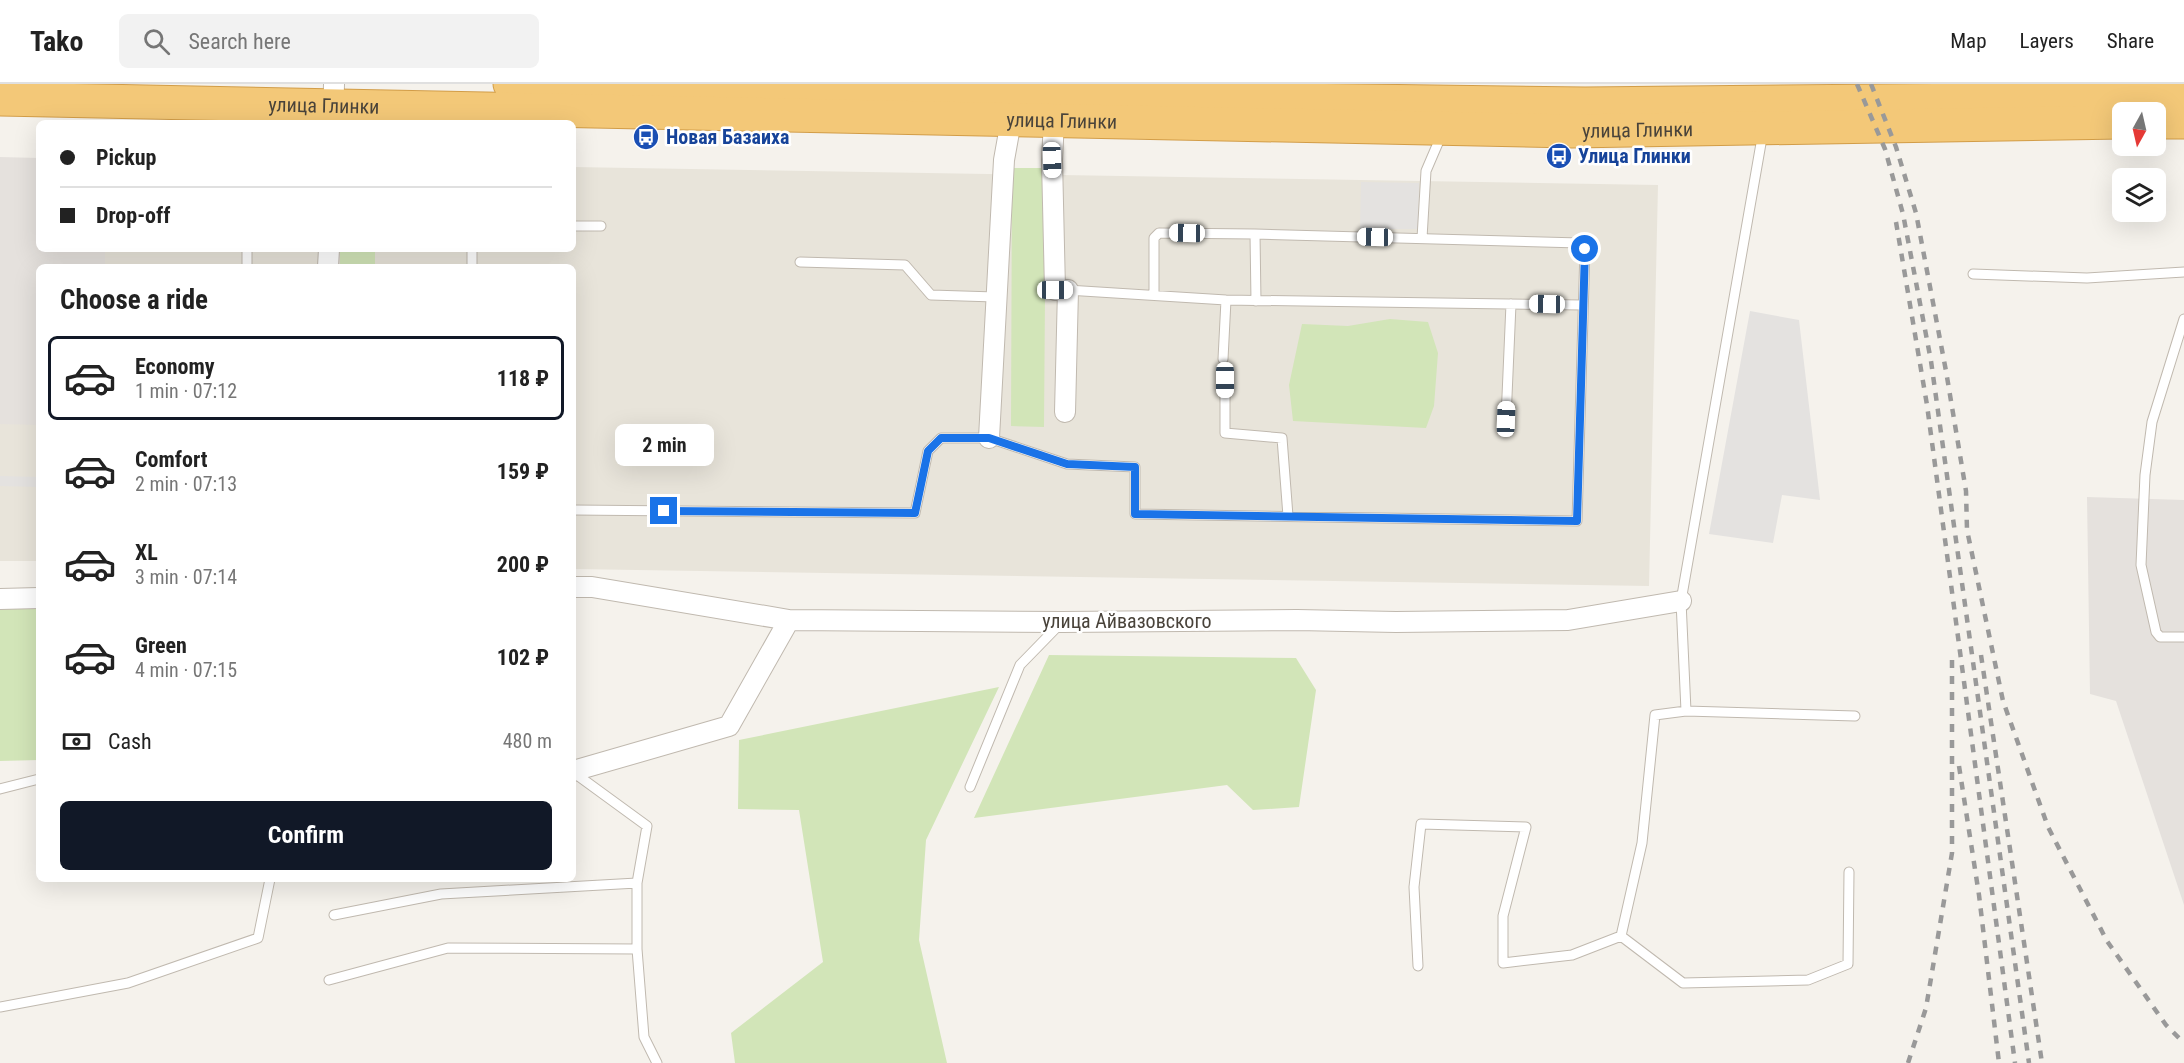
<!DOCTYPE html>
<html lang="en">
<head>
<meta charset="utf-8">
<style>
	:root { --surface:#fff; --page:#f2f2f2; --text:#222; --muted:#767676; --line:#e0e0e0; --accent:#111827 }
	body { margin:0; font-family:"Roboto Condensed",sans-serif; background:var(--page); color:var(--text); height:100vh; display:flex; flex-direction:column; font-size:22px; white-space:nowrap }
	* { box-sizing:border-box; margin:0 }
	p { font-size:20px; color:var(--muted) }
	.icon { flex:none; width:33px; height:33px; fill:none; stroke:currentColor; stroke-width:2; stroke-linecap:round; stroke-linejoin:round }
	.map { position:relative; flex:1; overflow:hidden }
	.details { position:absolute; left:36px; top:180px; width:540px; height:618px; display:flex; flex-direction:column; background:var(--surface); border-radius:9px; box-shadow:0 6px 24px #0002 }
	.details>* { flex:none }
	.hud { position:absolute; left:36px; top:36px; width:540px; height:132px; border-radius:9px; box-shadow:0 6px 24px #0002; display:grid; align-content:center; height:132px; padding:0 24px; background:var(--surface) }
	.needle { width:39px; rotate:188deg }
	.fabs { position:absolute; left:2112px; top:18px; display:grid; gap:12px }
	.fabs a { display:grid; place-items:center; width:54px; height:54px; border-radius:9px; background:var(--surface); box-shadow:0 6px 24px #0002; font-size:30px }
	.end { position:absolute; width:27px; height:27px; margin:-14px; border:8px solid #1a73e8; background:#fff; box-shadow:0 0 0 3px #fff }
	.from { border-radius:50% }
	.bubble { position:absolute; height:42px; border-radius:9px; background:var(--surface); box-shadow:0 6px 24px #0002; font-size:20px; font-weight:700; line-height:42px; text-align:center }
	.car { position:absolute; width:18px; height:36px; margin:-18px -9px; border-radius:8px; box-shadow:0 0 4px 2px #0007; background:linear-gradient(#fff 24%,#345 0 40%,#fff 0 76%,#345 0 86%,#fff 0) }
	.hud b { display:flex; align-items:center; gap:21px; height:57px; font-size:22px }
	.hud b+b { border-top:2px solid var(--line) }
	.hud i { width:15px; height:15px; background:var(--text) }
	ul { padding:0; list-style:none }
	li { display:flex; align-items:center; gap:18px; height:84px; margin:0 12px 9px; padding:0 12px; border:3px solid transparent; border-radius:9px }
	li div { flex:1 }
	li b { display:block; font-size:22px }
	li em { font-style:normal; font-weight:700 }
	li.on { border-color:var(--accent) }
	li>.icon { width:54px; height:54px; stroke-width:1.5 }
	h2 { padding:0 24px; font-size:27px; line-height:72px }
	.pay { display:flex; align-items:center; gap:15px; height:66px; padding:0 24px; font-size:22px }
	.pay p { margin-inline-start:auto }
	.button { display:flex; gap:12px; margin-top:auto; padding:12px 24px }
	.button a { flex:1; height:69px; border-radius:9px; background:var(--accent); color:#fff; font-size:24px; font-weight:700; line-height:69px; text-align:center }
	header { display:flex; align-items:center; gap:36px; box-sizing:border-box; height:84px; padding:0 30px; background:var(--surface); border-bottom:2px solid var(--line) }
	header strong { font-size:28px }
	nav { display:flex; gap:33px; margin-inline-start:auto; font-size:21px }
	.search { width:420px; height:54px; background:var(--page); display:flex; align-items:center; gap:15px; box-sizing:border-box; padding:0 21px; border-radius:9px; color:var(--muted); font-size:22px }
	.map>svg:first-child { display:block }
	.residential { fill:#e8e4da }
	.industrial { fill:#e5e1dd }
	.green { fill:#d2e5b8 }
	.parking { fill:#e4e2e0 }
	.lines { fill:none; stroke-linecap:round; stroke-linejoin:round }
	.lane-casing { stroke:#c0b9af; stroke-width:11 }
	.street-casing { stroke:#c0b9af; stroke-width:22 }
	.highway-casing { stroke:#d29d48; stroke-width:35 }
	.lane { stroke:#fff; stroke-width:9 }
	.street { stroke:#fff; stroke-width:20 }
	.highway { stroke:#f3c878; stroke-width:33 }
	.rail { stroke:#999; stroke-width:4.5; stroke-dasharray:8 8; stroke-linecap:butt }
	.route { stroke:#1a73e8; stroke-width:8 }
	.labels { text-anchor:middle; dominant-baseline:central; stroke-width:5; stroke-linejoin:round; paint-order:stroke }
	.street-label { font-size:20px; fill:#49433a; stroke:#fff }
	.transit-label { font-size:20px; font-weight:bold; fill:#164399; stroke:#fff; text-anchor:start }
</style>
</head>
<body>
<header>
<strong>Tako</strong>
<div class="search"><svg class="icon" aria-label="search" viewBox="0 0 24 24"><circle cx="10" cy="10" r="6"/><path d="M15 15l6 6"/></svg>Search here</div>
<nav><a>Map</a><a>Layers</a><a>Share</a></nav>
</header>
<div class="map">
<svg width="2184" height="979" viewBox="0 0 2184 979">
	<rect width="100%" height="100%" fill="#f5f2ec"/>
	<path class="residential" d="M 0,74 L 39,165 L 573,165 L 573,83 L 1658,101 L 1649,502 L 573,485 L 573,183 L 39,183 L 39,477 L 0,477 Z"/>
	<path class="industrial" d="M 0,73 L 39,74 L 39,165 L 105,165 L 105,183 L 39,183 L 39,341 L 0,340 Z
		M 2087,413 L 2184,416 L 2184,821 L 2116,617 L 2090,610 Z"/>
	<path class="green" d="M 1012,84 L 1046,84 L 1044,343 L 1011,342 Z
		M 340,165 L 375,165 L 375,183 L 340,183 Z
		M 1390,235 L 1428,238 L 1438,269 L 1434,322 L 1426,344 L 1293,337 L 1289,301 L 1302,240 L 1348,242 Z
		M 0,519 L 39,519 L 39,676 L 0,677 Z
		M 1049,571 L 1296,574 L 1316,606 L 1299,723 L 1253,726 L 1227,701 L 974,734 Z
		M 999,603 L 926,756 L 919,856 L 947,979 L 735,979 L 731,949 L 823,878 L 799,726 L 738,725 L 739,656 Z"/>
	<path class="parking" d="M 1361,98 L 1419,99 L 1418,145 L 1360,145 Z
		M 1750,227 L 1799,236 L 1820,416 L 1782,411 L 1773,459 L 1709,450 Z
		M 0,392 L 39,393 L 39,403 L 0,402 Z"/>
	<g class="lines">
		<g class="lane-casing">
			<path id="lane" d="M 1763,48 L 1681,517 L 1686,627 L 1855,632
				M 573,142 L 601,142
				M 1422,154 L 1426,87 L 1441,52
				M 800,178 L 905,181 L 931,211 L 995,213
				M 247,183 L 247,165
				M 472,183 L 472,165
				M 1973,190 L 2087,194 L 2184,188
				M 1067,206 L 1226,216 L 1583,221
				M 1154,210 L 1154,154 L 1159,149 L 1255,150
				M 2184,235 L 2152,338 L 2145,391 L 2141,481 L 2156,548 L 2160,553 L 2184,553
				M 1223,275 L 1226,216
				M 1225,296 L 1225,349 L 1282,354 L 1288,432
				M 1506,335 L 1511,220
				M 573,426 L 915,429 L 928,367 L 941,354 L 989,354 L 1067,380 L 1135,383 L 1135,430 L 1577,437 L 1585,165 L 1580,159 L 1255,150 L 1256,217
				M 573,688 L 647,742 L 637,799 L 637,865 L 644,953 L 657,979
				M 970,703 L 1020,581 L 1060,540
				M 0,705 L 39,695
				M 334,831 L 441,810 L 637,799
				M 1621,852 L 1683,899 L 1808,896 L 1848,880 L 1849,788
				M 1418,882 L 1414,803 L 1421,740 L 1526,743 L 1503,832 L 1503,879 L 1572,871 L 1621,852 L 1642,759 L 1655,631 L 1686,627
				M 329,896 L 448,864 L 637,865
				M 0,923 L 128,899 L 258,854 L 270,795"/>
		</g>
		<g class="street-casing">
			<path id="street" d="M 1054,37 L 1052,76 L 1055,206 L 1068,206 L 1065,328
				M 333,39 L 334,0
				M 328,183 L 329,165
				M 989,354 L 1004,76 L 1011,37
				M 573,503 L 592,503 L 789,536 L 1062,538 L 1297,536 L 1396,538 L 1568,536 L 1681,517
				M 0,515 L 39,514
				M 573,687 L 729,642 L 789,536"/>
		</g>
		<g class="highway-casing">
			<g id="highway">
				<path d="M 510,0 L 1064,13 L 1585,20 L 2184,14"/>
				<path id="s1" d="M 0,15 L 1572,47 L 2122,38"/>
				<path d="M 2156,38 L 2184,38"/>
			</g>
		</g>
		<use href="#lane" class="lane"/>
		<use href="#street" class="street"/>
		<use href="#highway" class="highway"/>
		<path class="rail" d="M 1857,0 L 1885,65 L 1903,130 L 1931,277 L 2029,979
			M 1871,0 L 1896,63 L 1916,129 L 1946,287 L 1966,407 L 1967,446 L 2003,617 L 2048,743 L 2107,857 L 2166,941 L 2184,959
			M 1896,138 L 1927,321 L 2015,979
			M 1981,571 L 2042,979
			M 1959,682 L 1979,811 L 1999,979
			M 1908,979 L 1926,924 L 1952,769 L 1952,572"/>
	</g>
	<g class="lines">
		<path class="route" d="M 664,427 L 915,429 L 928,367 L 941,354 L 989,354 L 1067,380 L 1135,383 L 1135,430 L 1577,437 L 1585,165"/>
	</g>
	<defs>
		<g id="bus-disc" transform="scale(1.35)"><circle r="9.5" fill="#1a4fb4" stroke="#fff"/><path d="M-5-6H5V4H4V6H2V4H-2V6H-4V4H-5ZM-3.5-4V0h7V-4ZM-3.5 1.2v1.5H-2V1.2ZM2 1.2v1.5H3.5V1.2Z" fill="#fff"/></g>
	</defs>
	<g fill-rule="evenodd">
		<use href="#bus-disc" x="646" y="53"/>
		<use href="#bus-disc" x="1559" y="72"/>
	</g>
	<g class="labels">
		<g class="street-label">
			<text stroke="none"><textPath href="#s1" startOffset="324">улица Глинки</textPath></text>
			<text stroke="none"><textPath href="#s1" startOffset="1062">улица Глинки</textPath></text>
			<text stroke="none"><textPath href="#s1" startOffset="1638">улица Глинки</textPath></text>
			<text x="1127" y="537">улица Айвазовского</text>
		</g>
		<g class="transit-label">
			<text x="666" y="53">Новая Базаиха</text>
			<text x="1578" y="72">Улица Глинки</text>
		</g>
	</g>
</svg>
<div class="fabs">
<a><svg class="needle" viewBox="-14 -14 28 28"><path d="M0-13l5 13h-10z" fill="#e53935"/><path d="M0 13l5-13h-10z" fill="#767676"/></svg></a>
<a><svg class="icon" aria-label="layers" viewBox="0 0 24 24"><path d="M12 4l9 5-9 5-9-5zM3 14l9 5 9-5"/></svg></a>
</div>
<i class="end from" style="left:1585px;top:165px"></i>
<i class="end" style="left:664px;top:427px"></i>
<div class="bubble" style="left:615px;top:340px;width:99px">2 min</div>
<i class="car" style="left:1052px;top:76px;rotate:178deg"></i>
<i class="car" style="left:1187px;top:149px;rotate:271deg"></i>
<i class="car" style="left:1375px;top:153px;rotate:271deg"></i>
<i class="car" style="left:1055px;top:206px;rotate:90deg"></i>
<i class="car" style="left:1547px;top:220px;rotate:271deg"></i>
<i class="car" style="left:1225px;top:296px;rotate:180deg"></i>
<i class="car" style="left:1506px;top:335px;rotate:2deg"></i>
<div class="hud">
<b><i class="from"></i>Pickup</b>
<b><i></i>Drop-off</b>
</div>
<section class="details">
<h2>Choose a ride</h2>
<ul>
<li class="on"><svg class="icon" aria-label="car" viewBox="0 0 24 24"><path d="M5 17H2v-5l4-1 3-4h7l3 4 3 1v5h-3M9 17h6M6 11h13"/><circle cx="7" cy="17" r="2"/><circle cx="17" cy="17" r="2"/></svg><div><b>Economy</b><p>1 min · 07:12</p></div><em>118 ₽</em></li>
<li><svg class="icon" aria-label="car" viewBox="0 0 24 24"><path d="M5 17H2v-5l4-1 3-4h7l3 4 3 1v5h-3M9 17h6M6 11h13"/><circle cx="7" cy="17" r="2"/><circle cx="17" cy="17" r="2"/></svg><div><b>Comfort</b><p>2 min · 07:13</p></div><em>159 ₽</em></li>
<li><svg class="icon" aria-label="car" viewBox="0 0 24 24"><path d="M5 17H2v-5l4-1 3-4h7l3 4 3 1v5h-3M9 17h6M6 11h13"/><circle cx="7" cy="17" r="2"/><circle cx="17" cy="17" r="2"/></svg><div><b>XL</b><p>3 min · 07:14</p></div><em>200 ₽</em></li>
<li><svg class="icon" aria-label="car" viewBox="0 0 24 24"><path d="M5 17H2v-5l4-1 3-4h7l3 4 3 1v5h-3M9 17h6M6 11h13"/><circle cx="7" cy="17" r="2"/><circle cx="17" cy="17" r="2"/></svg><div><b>Green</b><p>4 min · 07:15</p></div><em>102 ₽</em></li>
</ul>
<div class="pay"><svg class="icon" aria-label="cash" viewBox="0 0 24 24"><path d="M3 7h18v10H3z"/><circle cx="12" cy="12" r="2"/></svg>Cash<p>480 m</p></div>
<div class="button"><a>Confirm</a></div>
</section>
</div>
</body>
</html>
